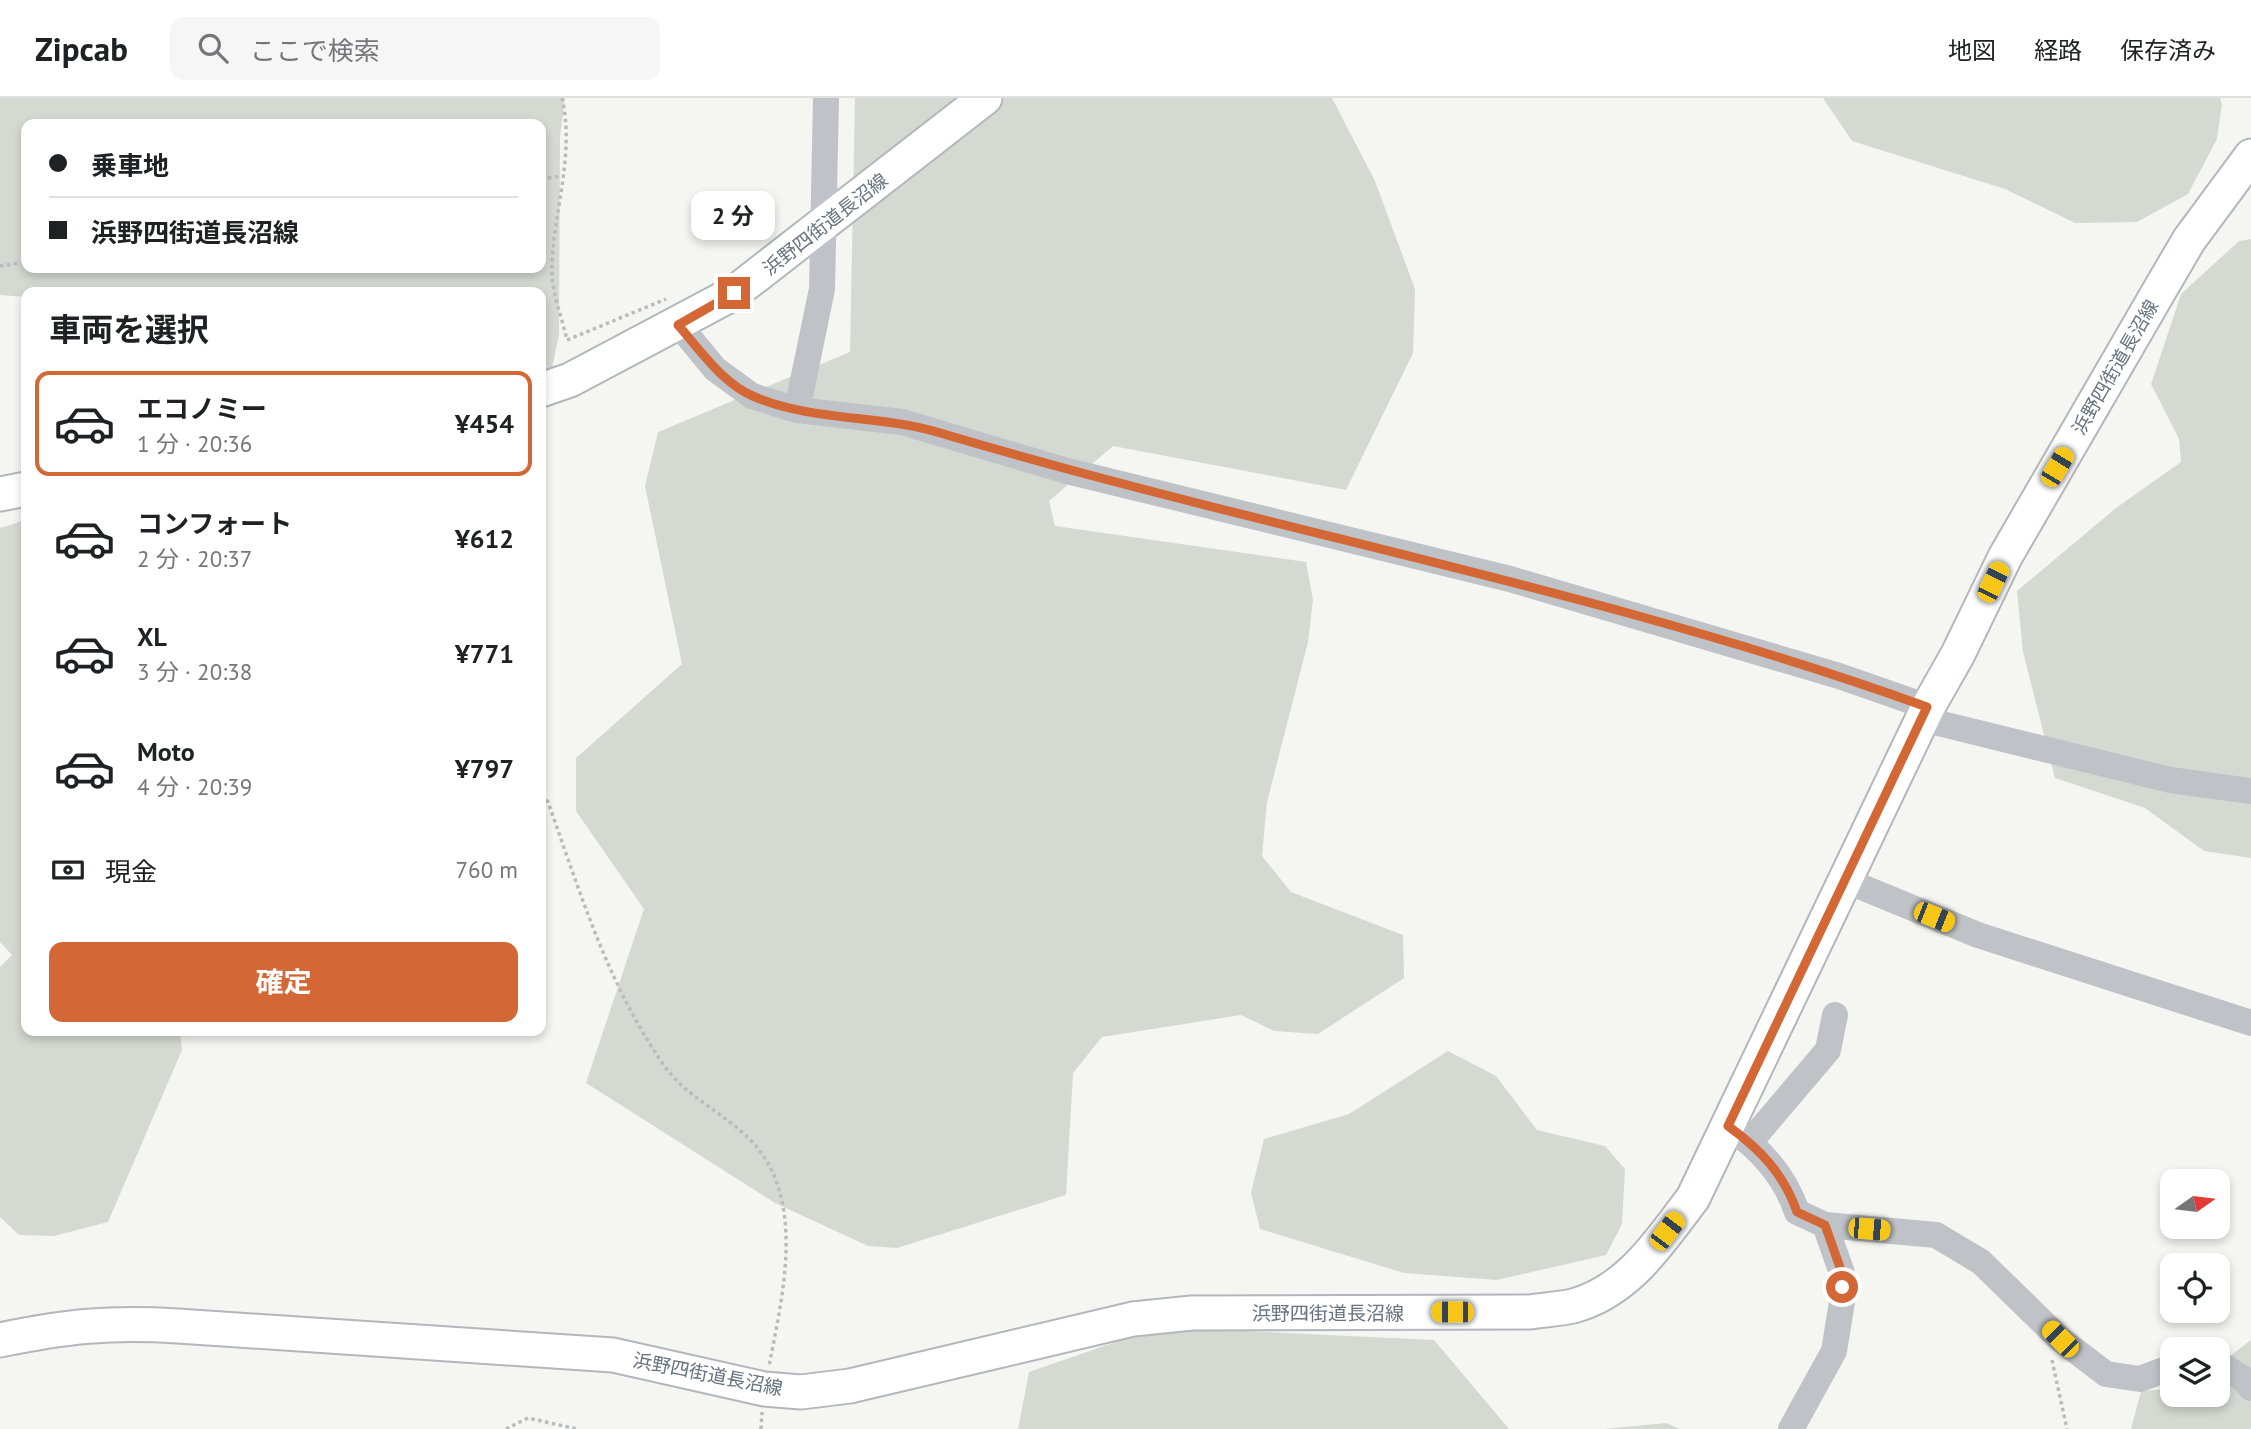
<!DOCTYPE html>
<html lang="ja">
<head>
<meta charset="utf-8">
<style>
	:root { --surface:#fff; --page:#f6f6f6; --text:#202124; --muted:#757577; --line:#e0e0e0; --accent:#d36735 }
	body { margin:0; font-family:"PT Sans","Noto Sans JP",sans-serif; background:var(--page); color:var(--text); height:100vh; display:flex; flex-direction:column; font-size:26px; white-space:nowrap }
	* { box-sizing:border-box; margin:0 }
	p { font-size:23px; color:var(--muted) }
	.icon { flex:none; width:38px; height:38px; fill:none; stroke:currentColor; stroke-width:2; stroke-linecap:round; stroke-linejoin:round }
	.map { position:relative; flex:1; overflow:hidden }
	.drawer { position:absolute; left:21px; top:189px; width:525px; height:749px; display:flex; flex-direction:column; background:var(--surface); border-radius:14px; box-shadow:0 4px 10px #0003 }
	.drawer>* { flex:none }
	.guide { position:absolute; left:21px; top:21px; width:525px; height:154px; border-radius:14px; box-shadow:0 4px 10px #0003; display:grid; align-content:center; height:154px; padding:0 28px; background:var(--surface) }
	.needle { width:46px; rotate:76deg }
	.fabs { position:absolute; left:2160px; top:1071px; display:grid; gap:14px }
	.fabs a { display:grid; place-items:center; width:70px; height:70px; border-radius:14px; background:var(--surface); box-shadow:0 4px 10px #0003; font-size:35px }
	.end { position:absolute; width:32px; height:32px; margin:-16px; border:9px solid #d36735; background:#fff; box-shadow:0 0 0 4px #fff }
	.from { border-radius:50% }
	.bubble { position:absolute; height:49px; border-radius:14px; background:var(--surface); box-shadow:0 4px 10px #0003; font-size:23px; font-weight:700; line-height:49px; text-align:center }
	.car { position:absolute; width:21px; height:42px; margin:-21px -10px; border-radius:9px; box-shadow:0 0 5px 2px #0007; background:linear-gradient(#f5c518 24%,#345 0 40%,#f5c518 0 76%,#345 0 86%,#f5c518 0) }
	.guide b { display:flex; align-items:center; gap:24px; height:66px; font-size:26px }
	.guide b+b { border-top:2px solid var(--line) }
	.guide i { width:18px; height:18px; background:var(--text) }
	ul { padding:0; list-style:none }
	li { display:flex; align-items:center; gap:21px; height:105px; margin:0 14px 10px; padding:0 14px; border:4px solid transparent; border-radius:14px }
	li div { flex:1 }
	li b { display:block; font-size:26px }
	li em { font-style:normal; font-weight:700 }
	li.current { border-color:var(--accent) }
	li>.icon { width:63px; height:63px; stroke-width:1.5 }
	h2 { padding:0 28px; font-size:32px; line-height:84px }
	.pay { display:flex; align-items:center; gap:18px; height:77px; padding:0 28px; font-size:26px }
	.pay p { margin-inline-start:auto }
	.cta { display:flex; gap:14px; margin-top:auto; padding:14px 28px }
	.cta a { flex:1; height:80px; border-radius:14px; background:var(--accent); color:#fff; font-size:28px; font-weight:700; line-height:80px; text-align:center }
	header { display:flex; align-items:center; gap:42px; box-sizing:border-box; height:98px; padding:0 35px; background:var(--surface); border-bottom:2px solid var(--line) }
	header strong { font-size:33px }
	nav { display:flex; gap:38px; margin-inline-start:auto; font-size:24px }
	.search { width:490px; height:63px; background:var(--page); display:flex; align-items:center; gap:18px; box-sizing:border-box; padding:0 24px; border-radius:14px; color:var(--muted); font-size:26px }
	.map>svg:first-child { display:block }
	.green { fill:#d4dad2; fill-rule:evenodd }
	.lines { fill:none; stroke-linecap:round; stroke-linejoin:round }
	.major-casing { stroke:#b3b6ba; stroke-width:37 }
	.path { stroke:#b9bbbe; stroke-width:3.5; stroke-dasharray:3.5 3.5; stroke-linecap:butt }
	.minor { stroke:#bfc2c6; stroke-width:26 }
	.major { stroke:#fff; stroke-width:33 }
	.route { stroke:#d36735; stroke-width:9 }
	.labels { text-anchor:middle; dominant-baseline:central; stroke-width:7; stroke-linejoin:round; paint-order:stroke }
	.street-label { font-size:19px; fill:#677380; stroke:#fff }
</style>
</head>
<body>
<header>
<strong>Zipcab</strong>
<div class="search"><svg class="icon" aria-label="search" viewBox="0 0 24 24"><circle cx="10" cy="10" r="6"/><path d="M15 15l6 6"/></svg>ここで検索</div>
<nav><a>地図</a><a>経路</a><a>保存済み</a></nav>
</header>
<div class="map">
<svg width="2251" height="1331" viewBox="0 0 2251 1331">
	<rect width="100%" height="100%" fill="#f5f5f2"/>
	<path class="green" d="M 0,0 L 565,0 L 560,39 L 559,237 L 546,298 L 541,300 L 541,194 L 26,194 L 26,199 L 0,197 ZM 26,26 L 541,26 L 541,170 L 26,170 Z
		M 855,0 L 1332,0 L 1375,83 L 1415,191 L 1413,255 L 1346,392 L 1113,348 L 1049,403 L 1055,428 L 1306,464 L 1313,502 L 1308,544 L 1267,704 L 1262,758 L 1291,794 L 1403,837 L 1404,880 L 1318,936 L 1274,933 L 1241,917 L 1102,939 L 1073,975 L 1066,1097 L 897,1150 L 868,1148 L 775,1105 L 586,985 L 644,811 L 576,713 L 576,660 L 682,566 L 645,388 L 658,334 L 850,254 Z
		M 1823,0 L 2220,0 L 2222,6 L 2217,41 L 2188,96 L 2137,124 L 2075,125 L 2005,91 L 1852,43 Z
		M 2251,141 L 2251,760 L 2204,753 L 2145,710 L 2055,680 L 2023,554 L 2017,493 L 2116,410 L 2181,364 L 2179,341 L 2151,286 L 2181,196 L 2239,143 Z
		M 26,422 L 26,933 L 180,933 L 182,952 L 108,1124 L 54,1138 L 19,1137 L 0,1119 L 0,869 L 12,857 L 0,844 L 0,430 Z
		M 1448,953 L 1496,978 L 1537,1032 L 1605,1048 L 1625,1071 L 1622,1126 L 1606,1157 L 1497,1182 L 1404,1175 L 1260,1131 L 1251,1095 L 1264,1041 L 1349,1016 Z
		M 1159,1229 L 1434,1242 L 1509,1331 L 1018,1331 L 1029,1274 Z
		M 2251,1242 L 2251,1331 L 2131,1331 L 2141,1293 L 2172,1291 L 2172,1297 L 2217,1297 L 2217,1268 Z
		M 1666,1325 L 1680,1331 L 1603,1331 L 1604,1331 Z"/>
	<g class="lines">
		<g class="major-casing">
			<path id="major" d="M 541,292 L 570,282 L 734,195 L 985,0
				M 0,396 L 26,391
				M 0,1242 C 67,1228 110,1224 178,1228 L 613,1257 L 764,1291 L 801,1294 L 850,1288 L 1133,1221 L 1192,1215 L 1530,1214 C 1544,1212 1559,1211 1573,1208 C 1629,1193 1660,1143 1693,1100 L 1928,609 L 1958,556 L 2005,459 L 2162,188 L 2189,142 L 2251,58"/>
		</g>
		<path class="path" d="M 562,0 C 575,55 554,112 552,167 C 550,190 562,219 567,242 L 666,201
			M 541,81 L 563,78
			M 0,168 L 26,164
			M 541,697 L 548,704 C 580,794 608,887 663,966 C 686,1000 729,1017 755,1047 C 806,1106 782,1200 769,1268
			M 2052,1262 L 2067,1331
			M 506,1331 L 528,1320 L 577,1331
			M 761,1331 L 762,1314"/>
		<path class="minor" d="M 679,227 L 715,271 L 752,298 L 797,312 L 902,324 L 1067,373 L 1510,481 L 1839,578 L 1928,609
			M 797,312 L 822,191 L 826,0
			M 1922,621 L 2170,682 L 2251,693
			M 1847,783 L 1978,837 L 2251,925
			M 1728,1028 C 1760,1051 1784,1076 1797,1114 L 1825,1127 L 1936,1137 L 1981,1164 L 2060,1241 L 2106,1276 L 2140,1281 L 2172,1269
			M 1750,1044 L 1828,952 L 1835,917
			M 2217,1264 L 2242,1280 L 2251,1290
			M 1791,1331 L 1834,1253 L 1842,1204 L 1842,1175 L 1825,1127"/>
		<use href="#major" class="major"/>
	</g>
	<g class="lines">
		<path class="route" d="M 734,195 L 678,227 C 701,253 723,286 755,299 C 812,323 878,317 937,334 C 1265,432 1605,492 1927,609 L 1728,1028 C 1760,1051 1784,1076 1797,1114 L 1825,1127 L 1842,1175 L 1842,1189"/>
	</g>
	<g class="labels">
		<g class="street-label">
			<text transform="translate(825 126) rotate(-38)">浜野四街道長沼線</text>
			<text transform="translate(2115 269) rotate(-60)">浜野四街道長沼線</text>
			<text x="1328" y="1215">浜野四街道長沼線</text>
			<text transform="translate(708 1276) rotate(11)">浜野四街道長沼線</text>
		</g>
	</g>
</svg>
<div class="fabs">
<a><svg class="needle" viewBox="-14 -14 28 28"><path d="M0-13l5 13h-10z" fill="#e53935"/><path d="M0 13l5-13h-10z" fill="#757577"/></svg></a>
<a><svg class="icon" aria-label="locate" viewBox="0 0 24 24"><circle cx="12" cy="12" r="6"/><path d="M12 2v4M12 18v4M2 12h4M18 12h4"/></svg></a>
<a><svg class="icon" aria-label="layers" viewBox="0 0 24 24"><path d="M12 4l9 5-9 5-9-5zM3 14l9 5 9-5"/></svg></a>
</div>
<i class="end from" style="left:1842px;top:1189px"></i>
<i class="end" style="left:734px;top:195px"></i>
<div class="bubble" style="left:691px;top:93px;width:84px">2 分</div>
<i class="car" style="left:2057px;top:369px;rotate:31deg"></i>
<i class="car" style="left:1993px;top:484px;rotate:26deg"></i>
<i class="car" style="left:1934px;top:819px;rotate:112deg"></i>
<i class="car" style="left:1869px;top:1131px;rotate:95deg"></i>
<i class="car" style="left:1667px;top:1133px;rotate:37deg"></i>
<i class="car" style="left:1452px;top:1214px;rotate:270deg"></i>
<i class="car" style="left:2060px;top:1241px;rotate:315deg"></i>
<div class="guide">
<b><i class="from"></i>乗車地</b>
<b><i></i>浜野四街道長沼線</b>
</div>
<section class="drawer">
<h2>車両を選択</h2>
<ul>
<li class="current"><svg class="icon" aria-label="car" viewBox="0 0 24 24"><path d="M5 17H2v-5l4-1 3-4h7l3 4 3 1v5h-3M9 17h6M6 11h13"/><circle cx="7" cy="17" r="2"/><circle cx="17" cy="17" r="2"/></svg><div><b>エコノミー</b><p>1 分 · 20:36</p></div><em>¥454</em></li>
<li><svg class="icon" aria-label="car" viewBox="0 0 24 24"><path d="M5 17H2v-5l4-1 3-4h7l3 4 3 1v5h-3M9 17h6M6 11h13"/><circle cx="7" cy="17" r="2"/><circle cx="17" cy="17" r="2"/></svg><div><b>コンフォート</b><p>2 分 · 20:37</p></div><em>¥612</em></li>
<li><svg class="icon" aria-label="car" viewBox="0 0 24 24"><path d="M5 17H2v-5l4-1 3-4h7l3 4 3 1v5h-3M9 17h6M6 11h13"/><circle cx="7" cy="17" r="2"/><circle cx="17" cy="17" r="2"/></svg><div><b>XL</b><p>3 分 · 20:38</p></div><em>¥771</em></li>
<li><svg class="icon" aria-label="car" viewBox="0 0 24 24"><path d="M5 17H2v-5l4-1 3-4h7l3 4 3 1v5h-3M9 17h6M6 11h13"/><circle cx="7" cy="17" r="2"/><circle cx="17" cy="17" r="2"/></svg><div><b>Moto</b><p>4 分 · 20:39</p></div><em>¥797</em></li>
</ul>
<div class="pay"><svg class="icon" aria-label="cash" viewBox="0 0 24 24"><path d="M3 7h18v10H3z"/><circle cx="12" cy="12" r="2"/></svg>現金<p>760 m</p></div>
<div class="cta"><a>確定</a></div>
</section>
</div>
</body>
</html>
